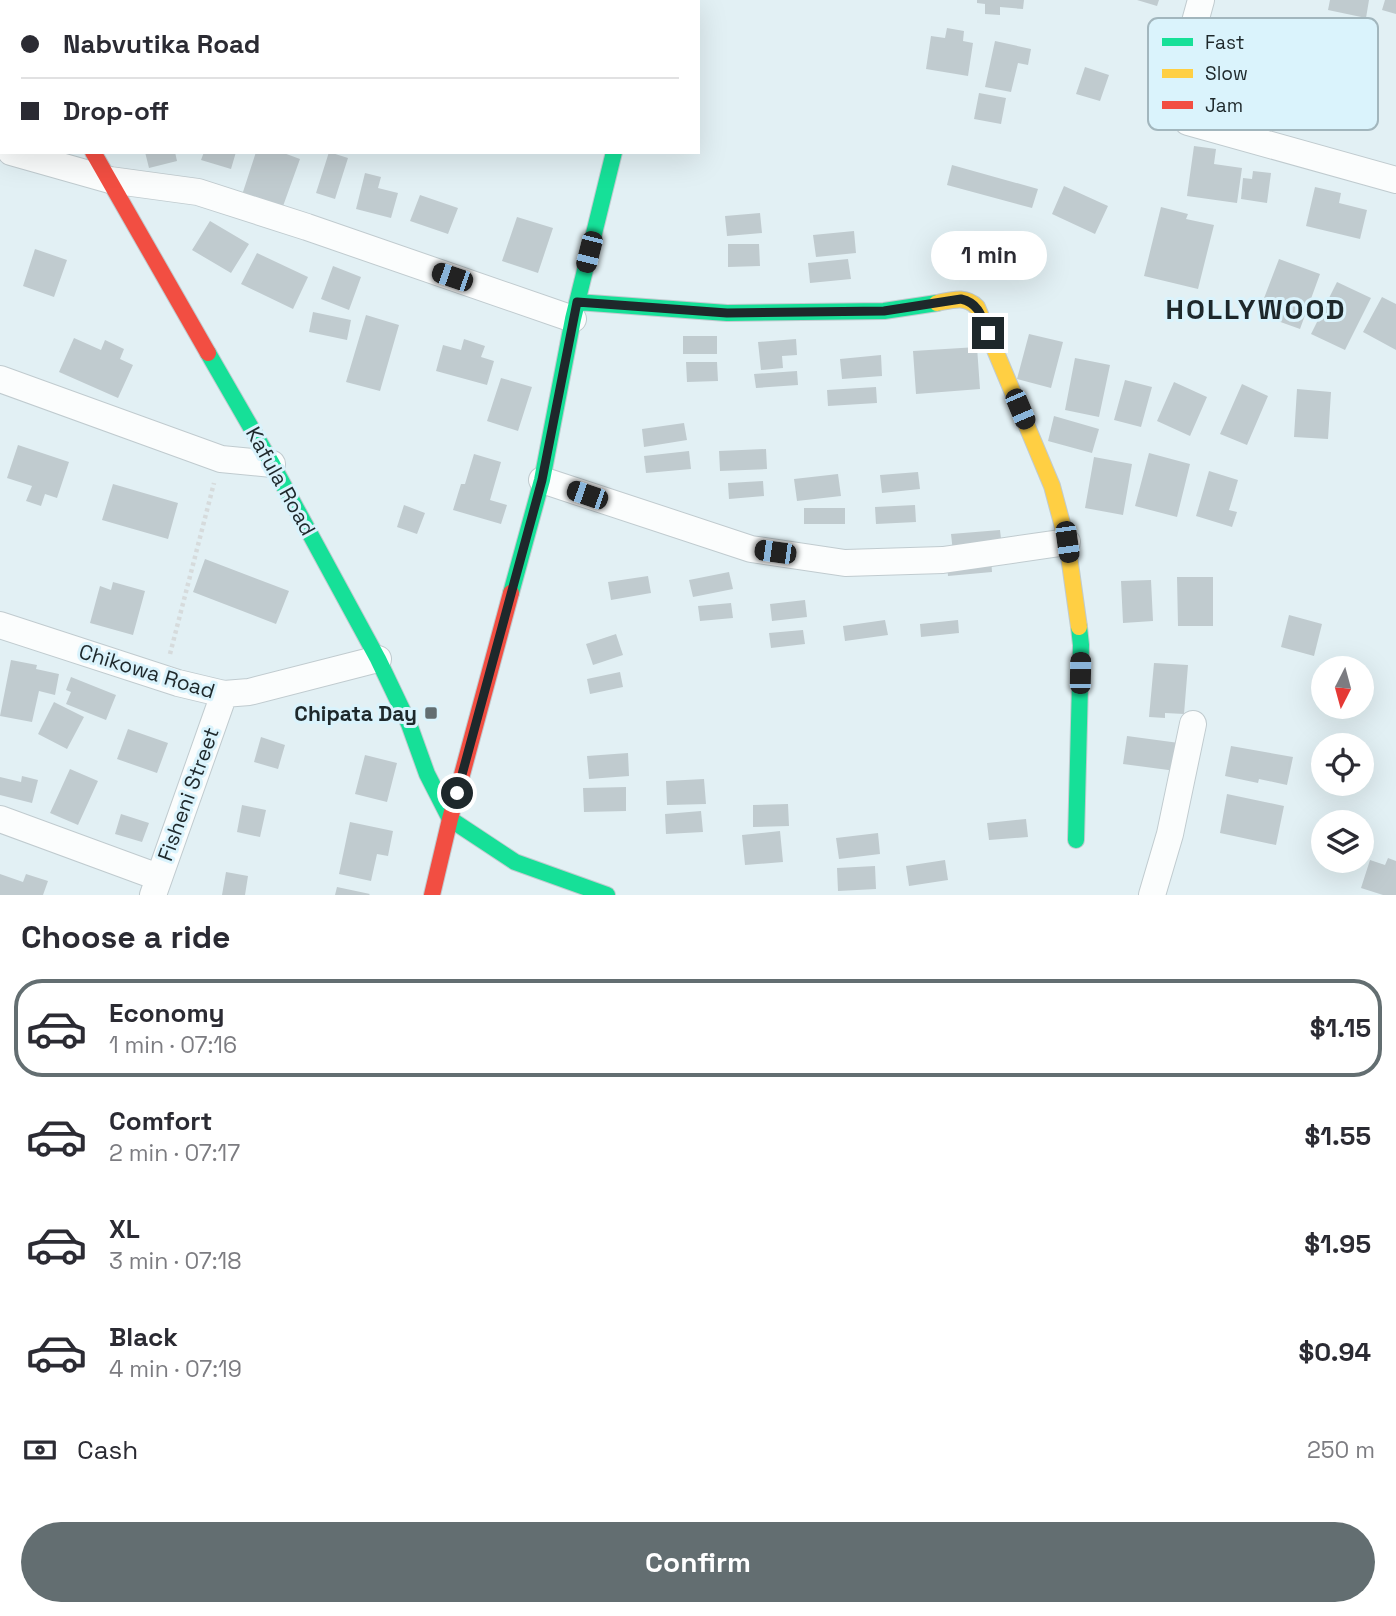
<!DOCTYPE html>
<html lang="en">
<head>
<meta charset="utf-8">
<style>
	:root { --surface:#fff; --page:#f2f2f3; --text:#2b2b33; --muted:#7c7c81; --line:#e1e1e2; --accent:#636e71 }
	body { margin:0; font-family:"Space Grotesk",sans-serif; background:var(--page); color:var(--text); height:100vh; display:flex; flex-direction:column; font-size:26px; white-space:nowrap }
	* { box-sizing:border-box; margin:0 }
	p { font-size:23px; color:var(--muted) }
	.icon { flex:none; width:38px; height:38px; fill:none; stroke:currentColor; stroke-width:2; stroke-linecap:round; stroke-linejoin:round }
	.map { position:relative; height:895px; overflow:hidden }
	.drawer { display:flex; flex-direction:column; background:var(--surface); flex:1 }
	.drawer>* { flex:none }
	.banner { position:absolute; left:0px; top:0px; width:700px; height:154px; box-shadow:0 7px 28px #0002; display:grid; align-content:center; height:154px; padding:0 21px; background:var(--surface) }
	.needle { width:46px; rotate:186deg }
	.fabs { position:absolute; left:1311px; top:656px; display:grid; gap:14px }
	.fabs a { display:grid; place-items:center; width:63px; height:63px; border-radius:50%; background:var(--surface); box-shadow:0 7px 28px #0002; font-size:35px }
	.end { position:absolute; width:32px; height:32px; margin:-16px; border:9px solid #1e282b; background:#fff; box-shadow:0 0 0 4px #fff }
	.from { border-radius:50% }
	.bubble { position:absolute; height:49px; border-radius:24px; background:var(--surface); box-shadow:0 7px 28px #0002; font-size:23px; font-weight:800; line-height:49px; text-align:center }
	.car { position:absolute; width:21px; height:42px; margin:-21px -10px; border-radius:9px; box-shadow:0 0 5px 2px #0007; background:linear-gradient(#222 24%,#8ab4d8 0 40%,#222 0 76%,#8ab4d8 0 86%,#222 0) }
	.banner b { display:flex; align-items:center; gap:24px; height:66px; font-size:26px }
	.banner b+b { border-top:2px solid var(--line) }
	.banner i { width:18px; height:18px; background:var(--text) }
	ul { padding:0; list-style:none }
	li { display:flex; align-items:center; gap:21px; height:98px; margin:0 14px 10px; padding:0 7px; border:4px solid transparent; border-radius:28px }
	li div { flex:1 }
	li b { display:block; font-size:26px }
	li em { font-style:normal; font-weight:800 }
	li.on { border-color:var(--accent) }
	li>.icon { width:63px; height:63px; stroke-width:1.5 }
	h2 { padding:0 21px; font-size:32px; line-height:84px }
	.pay { display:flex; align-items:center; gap:18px; height:77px; padding:0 21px; font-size:26px }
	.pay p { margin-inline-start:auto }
	.button { display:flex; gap:14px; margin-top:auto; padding:14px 21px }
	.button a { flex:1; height:80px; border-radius:42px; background:var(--accent); color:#fff; font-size:28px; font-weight:800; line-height:80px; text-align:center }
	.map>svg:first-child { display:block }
	.building { fill:#c0cbcf }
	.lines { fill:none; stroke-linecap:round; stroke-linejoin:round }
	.street-casing { stroke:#c0cbcf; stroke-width:28 }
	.fast-casing { stroke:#c0cbcf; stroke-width:18 }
	.slow-casing { stroke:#c0cbcf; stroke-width:18 }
	.jam-casing { stroke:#c0cbcf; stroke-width:18 }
	.path { stroke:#d6dbdc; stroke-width:4.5; stroke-dasharray:3.5 3.5; stroke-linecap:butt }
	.street { stroke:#fbfdfd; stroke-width:26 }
	.fast { stroke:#16e098; stroke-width:16 }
	.slow { stroke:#ffcf43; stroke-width:16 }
	.jam { stroke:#f24e42; stroke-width:16 }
	.route { stroke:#1e282b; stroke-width:9 }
	.poi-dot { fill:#636e71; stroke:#daf3fc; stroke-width:2.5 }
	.labels { text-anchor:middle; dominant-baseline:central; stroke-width:6; stroke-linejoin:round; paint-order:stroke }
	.street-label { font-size:21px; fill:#1e282b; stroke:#daf3fc }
	.poi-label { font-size:21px; font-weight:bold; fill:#1e282b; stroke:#daf3fc; text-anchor:end }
	.district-label { font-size:28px; font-weight:bold; letter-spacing:2px; fill:#1e282b; stroke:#daf3fc }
	.key { fill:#daf3fc; stroke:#a2b6bd; stroke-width:2 }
	.key-label { font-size:19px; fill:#1e282b }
</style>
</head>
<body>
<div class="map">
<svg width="1396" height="895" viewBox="0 0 1396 895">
	<rect width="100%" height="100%" fill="#e2f0f4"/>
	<path class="building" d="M 977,0 L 1024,0 L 1023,9 L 1000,7 L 1000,15 L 985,14 L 985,4 L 977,3 Z
		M 1137,0 L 1159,0 L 1157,6 Z
		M 1330,0 L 1369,0 L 1366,18 L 1328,10 Z
		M 1385,0 L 1396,0 L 1396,14 L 1382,10 Z
		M 947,28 L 964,31 L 963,41 L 973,43 L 968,76 L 926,69 L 931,36 L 945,38 Z
		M 995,41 L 1031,49 L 1028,65 L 1018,63 L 1011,92 L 985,87 Z
		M 1085,67 L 1109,75 L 1100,101 L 1076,94 Z
		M 1355,80 L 1379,88 L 1368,123 L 1344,115 Z
		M 979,93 L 1006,98 L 1001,124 L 974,119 Z
		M 1194,146 L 1216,149 L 1214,164 L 1242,168 L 1237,203 L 1187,196 Z
		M 145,152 L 175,152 L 177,161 L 149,168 Z
		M 204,152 L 236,152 L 231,169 L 201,160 Z
		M 256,152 L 281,152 L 300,159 L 282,209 L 242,195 Z
		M 329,152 L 348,158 L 335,199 L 316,193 Z
		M 952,165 L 1038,189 L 1032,208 L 947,185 Z
		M 1253,171 L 1271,173 L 1267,203 L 1241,199 L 1243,178 L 1252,179 Z
		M 365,173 L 381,177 L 378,188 L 398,193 L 391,218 L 356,209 Z
		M 1064,186 L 1108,206 L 1095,234 L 1052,214 Z
		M 1315,187 L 1341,193 L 1339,203 L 1367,210 L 1360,239 L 1306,226 Z
		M 420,195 L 458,208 L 448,234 L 410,221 Z
		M 1161,207 L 1188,214 L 1186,219 L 1214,225 L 1198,289 L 1144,276 Z
		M 760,213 L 762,233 L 727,236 L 725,216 Z
		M 517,217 L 553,228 L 538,273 L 502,261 Z
		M 210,221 L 249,244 L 231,273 L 192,250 Z
		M 854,231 L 856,253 L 816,257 L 813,235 Z
		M 728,244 L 759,244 L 760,266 L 728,267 Z
		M 35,249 L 67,260 L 54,297 L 23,286 Z
		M 257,253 L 308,277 L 293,309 L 241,284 Z
		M 848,259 L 851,279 L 810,283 L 808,263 Z
		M 1279,259 L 1320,274 L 1300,329 L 1258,314 Z
		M 333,266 L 361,277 L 349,310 L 321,299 Z
		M 1337,282 L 1371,298 L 1345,350 L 1311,334 Z
		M 1382,297 L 1396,304 L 1396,350 L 1363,332 Z
		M 313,312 L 351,320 L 347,340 L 309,332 Z
		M 366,315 L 399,325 L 380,391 L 346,382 Z
		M 1029,334 L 1063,342 L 1051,388 L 1017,379 Z
		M 683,336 L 717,336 L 717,354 L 683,354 Z
		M 74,338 L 101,350 L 105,340 L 124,349 L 120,359 L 133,365 L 118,398 L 59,372 Z
		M 464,339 L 485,346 L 481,357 L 494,361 L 487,385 L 436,371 L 443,345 L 461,350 Z
		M 796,339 L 797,355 L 782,356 L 783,368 L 761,370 L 758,342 Z
		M 977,347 L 980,389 L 916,394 L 913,351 Z
		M 881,355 L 882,376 L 842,379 L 840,359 Z
		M 1075,358 L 1110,365 L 1099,417 L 1065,410 Z
		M 686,362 L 717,362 L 718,381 L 687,382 Z
		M 797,371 L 798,385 L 756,388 L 754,374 Z
		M 501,378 L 532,387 L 518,431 L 487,421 Z
		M 1125,380 L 1152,387 L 1141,427 L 1114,420 Z
		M 1174,382 L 1207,397 L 1190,436 L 1157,421 Z
		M 1242,384 L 1268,396 L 1247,445 L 1220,434 Z
		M 876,387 L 877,403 L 828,406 L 827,390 Z
		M 1297,389 L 1331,392 L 1328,439 L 1294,437 Z
		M 1054,416 L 1099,429 L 1092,453 L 1048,441 Z
		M 684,423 L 687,440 L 644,447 L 642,429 Z
		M 18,445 L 69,462 L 57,498 L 45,494 L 41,506 L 26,501 L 32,486 L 7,478 Z
		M 766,449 L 767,469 L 720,471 L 719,451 Z
		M 689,451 L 691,469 L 646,473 L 644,456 Z
		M 1149,453 L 1190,464 L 1177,517 L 1135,506 Z
		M 474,454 L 501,462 L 490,500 L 507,505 L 501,524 L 453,510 L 461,484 L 465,484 Z
		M 1094,457 L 1132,464 L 1123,515 L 1085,508 Z
		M 1209,471 L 1238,480 L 1229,510 L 1237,512 L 1232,527 L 1196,516 Z
		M 918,472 L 920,489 L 882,493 L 880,475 Z
		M 838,474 L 841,496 L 797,501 L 794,479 Z
		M 763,481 L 764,496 L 729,499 L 728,483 Z
		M 113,484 L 178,503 L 168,539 L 102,520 Z
		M 404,505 L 425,513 L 417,534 L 397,527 Z
		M 915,505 L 916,522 L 876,524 L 875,507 Z
		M 804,508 L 845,508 L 845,524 L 804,524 Z
		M 1000,530 L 1002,547 L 953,552 L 951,534 Z
		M 991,557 L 992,572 L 948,576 L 947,561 Z
		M 205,559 L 289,591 L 276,624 L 193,592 Z
		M 729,572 L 733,589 L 693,597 L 689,580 Z
		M 648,576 L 651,593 L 611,600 L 608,582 Z
		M 1177,577 L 1213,577 L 1213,626 L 1178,626 Z
		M 1151,580 L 1153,621 L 1123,623 L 1121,581 Z
		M 113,582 L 145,591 L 133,635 L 90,623 L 100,586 L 111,590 Z
		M 805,600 L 807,617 L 772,621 L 770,604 Z
		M 731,603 L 733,618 L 700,621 L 698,606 Z
		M 1289,615 L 1322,624 L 1314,656 L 1281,647 Z
		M 885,620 L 888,635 L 845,641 L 843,626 Z
		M 958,620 L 959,633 L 921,637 L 920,624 Z
		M 803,630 L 805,644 L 771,648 L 769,633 Z
		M 616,634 L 623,655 L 593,665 L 586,644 Z
		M 11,660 L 37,665 L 36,669 L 59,674 L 55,695 L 39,691 L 32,722 L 0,716 Z
		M 1154,663 L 1188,665 L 1184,714 L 1165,713 L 1165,718 L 1149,717 Z
		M 620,672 L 623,687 L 590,694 L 587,679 Z
		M 71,677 L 116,695 L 106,720 L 66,704 L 71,692 L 66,690 Z
		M 54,702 L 84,717 L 67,749 L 38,734 Z
		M 128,729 L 168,743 L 157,773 L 117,759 Z
		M 1127,736 L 1179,743 L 1176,771 L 1123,764 Z
		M 261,737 L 285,745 L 278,769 L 254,762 Z
		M 1231,746 L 1293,757 L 1287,785 L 1259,779 L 1258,783 L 1225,776 Z
		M 628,753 L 629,776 L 589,779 L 587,756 Z
		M 365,755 L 397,763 L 387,802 L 355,794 Z
		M 70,769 L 98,781 L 78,825 L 50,813 Z
		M 22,776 L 38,780 L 32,803 L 0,795 L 0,777 L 21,782 Z
		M 704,779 L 706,804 L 667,805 L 666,781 Z
		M 626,787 L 626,811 L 584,812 L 583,788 Z
		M 1227,794 L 1284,806 L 1276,845 L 1220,833 Z
		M 788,804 L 789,826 L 753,827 L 753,805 Z
		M 242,805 L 266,810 L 260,837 L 237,832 Z
		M 701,811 L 703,832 L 666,834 L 665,814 Z
		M 121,814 L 149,823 L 142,842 L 115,834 Z
		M 1026,819 L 1028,837 L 989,840 L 987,823 Z
		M 350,822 L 393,831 L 388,856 L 377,854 L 371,881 L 339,874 Z
		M 780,831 L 783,862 L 745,865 L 742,835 Z
		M 878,833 L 880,854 L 839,859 L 836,838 Z
		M 1388,858 L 1396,861 L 1396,895 L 1383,895 L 1361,888 L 1370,860 L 1385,865 Z
		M 945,860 L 948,880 L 909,886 L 906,866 Z
		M 875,866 L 876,889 L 838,891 L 837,868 Z
		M 226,872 L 248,876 L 245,895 L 222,895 Z
		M 0,874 L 23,882 L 26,874 L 48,881 L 43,895 L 0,895 Z
		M 337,887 L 370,894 L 369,895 L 335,895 Z"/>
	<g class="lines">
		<g class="street-casing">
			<path id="street" d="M 403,0 L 408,2
				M 1201,0 L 1179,80 L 1188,122 L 1396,180
				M 11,152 L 110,180 L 198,192 L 307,227 L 573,319
				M 0,379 L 221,459 L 272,464
				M 542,480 L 751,549 L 845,563 L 943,560 L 1067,542
				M 0,625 L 178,683 L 224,694 L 249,692 L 378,659
				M 0,819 L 158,877
				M 153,895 L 224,694
				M 1152,895 L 1170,834 L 1193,724"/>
		</g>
		<g class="fast-casing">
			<path id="fast" d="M 577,302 L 727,313 L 884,311 L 937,303
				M 208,353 L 272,464 L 378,659 L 409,724 L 427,774 L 450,819 L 515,862 L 607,895
				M 511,593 L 542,480 L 573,319 L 614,152
				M 1076,840 L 1081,645 L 1079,627"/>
		</g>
		<g class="slow-casing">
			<path id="slow" d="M 18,0 L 19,2
				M 650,0 L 650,2
				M 937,303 C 952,300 965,295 977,307 L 1052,486 L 1067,542 L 1079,627"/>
		</g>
		<g class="jam-casing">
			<path id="jam" d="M 93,152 L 208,353
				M 432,895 L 450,819 L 511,593"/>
		</g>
		<path class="path" d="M 170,654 L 214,483"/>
		<use href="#street" class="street"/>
		<use href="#fast" class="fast"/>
		<use href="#slow" class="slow"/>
		<use href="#jam" class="jam"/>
	</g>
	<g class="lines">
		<path class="route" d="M 457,793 L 542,480 L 577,302 L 727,313 L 884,311 L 961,299 C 979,303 982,317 988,333"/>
	</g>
	<rect class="poi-dot" x="424" y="706" width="14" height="14" rx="3.5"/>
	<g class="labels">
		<g class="street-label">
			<text transform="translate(281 481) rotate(61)">Kafula Road</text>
			<text transform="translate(147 671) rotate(17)">Chikowa Road</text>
			<text transform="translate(188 794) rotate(-70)">Fisheni Street</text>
		</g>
		<g class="poi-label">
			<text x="417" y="713">Chipata Day</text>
		</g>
		<g class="district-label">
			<text x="1256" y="309">HOLLYWOOD</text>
		</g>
	</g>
	<rect x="1148" y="18" width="230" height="112" rx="10" class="key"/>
	<rect x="1162" y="38" width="31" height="8" fill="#16e098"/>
	<rect x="1162" y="69" width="31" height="9" fill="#ffcf43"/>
	<rect x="1162" y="101" width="31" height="8" fill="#f24e42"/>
	<g class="key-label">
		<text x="1205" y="49">Fast</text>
		<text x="1205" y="80">Slow</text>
		<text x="1205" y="112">Jam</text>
	</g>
</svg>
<div class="fabs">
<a><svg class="needle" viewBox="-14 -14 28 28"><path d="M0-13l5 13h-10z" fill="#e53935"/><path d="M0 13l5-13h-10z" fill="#7c7c81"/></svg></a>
<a><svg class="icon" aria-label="locate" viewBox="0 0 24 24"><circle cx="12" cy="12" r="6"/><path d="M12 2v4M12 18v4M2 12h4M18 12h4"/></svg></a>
<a><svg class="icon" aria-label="layers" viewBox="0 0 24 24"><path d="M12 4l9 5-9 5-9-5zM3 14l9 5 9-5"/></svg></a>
</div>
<i class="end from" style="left:457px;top:793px"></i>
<i class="end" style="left:988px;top:333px"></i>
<div class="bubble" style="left:931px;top:231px;width:116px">1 min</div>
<i class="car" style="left:589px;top:252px;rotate:194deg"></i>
<i class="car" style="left:452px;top:277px;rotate:289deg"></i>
<i class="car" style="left:1020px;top:409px;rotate:157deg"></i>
<i class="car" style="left:587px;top:495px;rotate:289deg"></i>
<i class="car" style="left:1067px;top:542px;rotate:172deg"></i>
<i class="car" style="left:775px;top:552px;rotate:278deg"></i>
<i class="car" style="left:1080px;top:673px;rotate:1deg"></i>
<div class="banner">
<b><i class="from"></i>Nabvutika Road</b>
<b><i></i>Drop-off</b>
</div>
</div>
<section class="drawer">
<h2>Choose a ride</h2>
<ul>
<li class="on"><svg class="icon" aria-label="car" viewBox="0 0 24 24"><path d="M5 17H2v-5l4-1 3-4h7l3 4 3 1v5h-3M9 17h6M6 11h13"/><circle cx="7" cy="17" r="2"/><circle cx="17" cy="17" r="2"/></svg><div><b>Economy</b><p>1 min · 07:16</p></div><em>$1.15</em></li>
<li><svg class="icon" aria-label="car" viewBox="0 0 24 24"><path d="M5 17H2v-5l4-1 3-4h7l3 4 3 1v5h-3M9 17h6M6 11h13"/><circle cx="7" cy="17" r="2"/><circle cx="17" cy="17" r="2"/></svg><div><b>Comfort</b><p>2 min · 07:17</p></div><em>$1.55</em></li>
<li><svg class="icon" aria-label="car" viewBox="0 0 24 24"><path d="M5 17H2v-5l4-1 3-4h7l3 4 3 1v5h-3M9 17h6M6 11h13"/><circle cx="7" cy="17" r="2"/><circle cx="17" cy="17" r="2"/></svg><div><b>XL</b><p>3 min · 07:18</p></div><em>$1.95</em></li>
<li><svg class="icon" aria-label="car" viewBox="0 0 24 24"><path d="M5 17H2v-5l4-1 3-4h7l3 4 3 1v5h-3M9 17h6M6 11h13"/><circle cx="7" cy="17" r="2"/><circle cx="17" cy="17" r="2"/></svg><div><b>Black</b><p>4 min · 07:19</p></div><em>$0.94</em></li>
</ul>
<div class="pay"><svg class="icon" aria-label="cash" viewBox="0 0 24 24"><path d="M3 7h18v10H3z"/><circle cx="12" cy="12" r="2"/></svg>Cash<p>250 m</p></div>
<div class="button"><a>Confirm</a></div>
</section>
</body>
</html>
